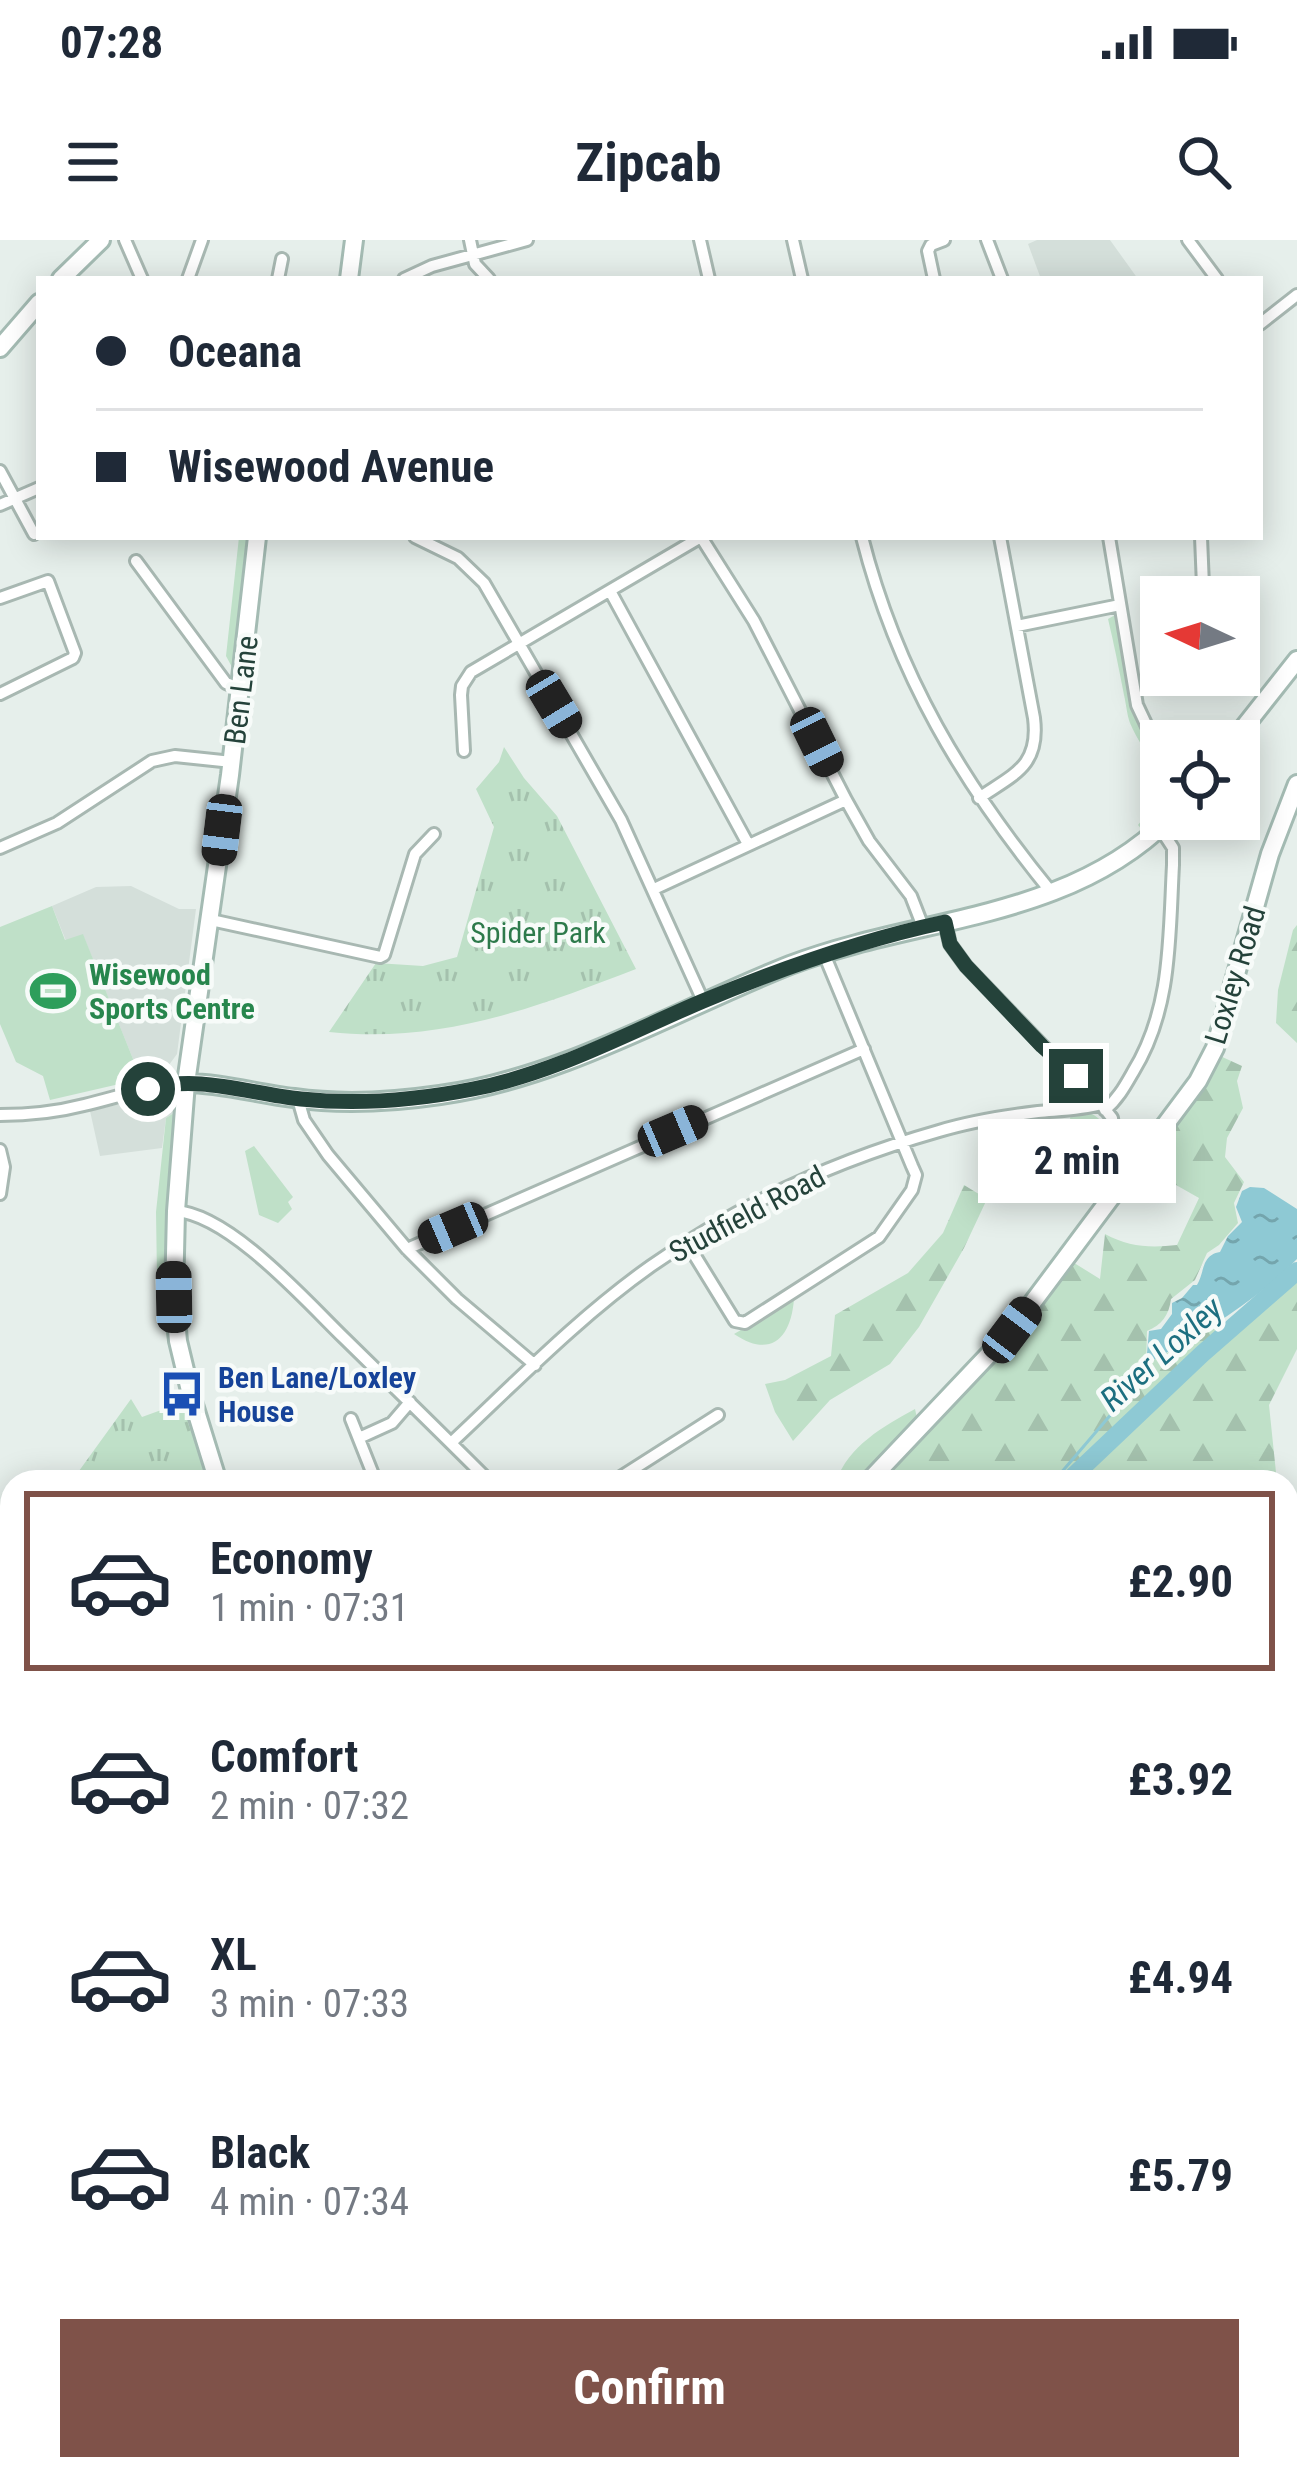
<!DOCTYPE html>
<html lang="en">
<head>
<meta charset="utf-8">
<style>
	:root { --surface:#fff; --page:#f6f6f7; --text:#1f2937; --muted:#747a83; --line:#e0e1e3; --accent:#7f5249 }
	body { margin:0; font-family:"Roboto Condensed",sans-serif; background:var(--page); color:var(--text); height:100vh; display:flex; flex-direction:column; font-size:45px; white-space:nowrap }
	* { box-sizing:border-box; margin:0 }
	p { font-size:39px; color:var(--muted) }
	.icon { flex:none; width:66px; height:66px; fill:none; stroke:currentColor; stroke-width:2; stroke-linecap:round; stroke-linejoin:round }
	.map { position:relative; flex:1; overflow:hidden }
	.panel { position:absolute; left:0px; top:1230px; width:1299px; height:1011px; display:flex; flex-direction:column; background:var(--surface); border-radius:36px 36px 0 0; box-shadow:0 6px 30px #0003 }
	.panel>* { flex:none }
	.banner { position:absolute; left:36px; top:36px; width:1227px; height:264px; border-radius:0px; box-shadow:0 6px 30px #0003; display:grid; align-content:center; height:264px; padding:0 60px; background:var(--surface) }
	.needle { width:78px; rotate:274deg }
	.buttons { position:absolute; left:1140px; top:336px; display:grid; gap:24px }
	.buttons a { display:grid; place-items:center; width:120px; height:120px; border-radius:0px; background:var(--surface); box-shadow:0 6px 30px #0003; font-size:60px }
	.end { position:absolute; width:54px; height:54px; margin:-27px; border:15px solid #24423a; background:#fff; box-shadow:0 0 0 6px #fff }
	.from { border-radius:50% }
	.bubble { position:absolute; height:84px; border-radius:0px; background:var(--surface); box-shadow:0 6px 30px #0003; font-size:39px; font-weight:700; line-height:84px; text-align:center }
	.car { position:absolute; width:36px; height:72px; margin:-36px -18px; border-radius:15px; box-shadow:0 0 9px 3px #0007; background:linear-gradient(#222 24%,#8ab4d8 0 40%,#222 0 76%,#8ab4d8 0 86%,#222 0) }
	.banner b { display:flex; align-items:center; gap:42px; height:114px; font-size:45px }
	.banner b+b { border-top:3px solid var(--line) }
	.banner i { width:30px; height:30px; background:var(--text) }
	ul { padding:21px 0 0; list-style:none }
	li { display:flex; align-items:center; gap:36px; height:180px; margin:0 24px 18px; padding:0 36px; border:6px solid transparent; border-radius:0px }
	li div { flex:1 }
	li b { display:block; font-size:45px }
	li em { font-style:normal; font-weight:700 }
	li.current { border-color:var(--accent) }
	li>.icon { width:108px; height:108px; stroke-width:1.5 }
	.cta { display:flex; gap:24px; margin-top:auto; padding:24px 60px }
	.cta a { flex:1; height:138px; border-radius:0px; background:var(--accent); color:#fff; font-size:48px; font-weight:700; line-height:138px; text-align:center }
	.status { display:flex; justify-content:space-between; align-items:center; height:84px; padding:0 60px; background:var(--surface); direction:ltr }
	.status svg { height:33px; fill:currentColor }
	header { display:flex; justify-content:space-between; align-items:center; height:156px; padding:0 60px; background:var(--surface); font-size:54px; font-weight:700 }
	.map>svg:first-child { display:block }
	.built { fill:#d4dfda }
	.green { fill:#bfe0c8 }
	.forest { fill:url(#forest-firs) }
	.park { fill:url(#park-tufts) }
	.water { fill:url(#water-ripples) }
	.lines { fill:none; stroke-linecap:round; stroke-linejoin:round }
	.stream { stroke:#8ec9d4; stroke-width:3 }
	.river { stroke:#8ec9d4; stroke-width:18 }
	.street-casing { stroke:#a8b8b2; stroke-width:16 }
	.secondary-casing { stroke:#a4bbb3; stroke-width:22 }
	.street { stroke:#fff; stroke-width:10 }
	.secondary { stroke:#fff; stroke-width:16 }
	.route { stroke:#24423a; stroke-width:15 }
	.labels { text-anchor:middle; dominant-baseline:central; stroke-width:9; stroke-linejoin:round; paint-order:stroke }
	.street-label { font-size:30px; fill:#24423a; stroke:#f7fbf9 }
	.park-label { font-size:30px; fill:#2d7a4b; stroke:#f7fbf9 }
	.leisure-label { font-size:30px; font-weight:bold; fill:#27864d; stroke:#f7fbf9; text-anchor:start }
	.transit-label { font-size:30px; font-weight:bold; fill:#164399; stroke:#f7fbf9; text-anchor:start }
	.water-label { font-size:33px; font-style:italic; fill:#1c6f80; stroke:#f7fbf9 }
</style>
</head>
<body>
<div class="status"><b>07:28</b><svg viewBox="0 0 49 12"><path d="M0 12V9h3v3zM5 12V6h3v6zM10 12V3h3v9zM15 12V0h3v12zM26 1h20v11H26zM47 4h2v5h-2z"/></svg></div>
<header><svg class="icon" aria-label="menu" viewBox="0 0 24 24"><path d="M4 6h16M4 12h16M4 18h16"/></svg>Zipcab<svg class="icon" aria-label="search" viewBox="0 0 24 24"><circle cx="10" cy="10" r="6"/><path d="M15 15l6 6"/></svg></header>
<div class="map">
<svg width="1297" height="2240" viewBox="0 0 1297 2240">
	<defs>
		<pattern id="forest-firs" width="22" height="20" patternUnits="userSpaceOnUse" patternTransform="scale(3)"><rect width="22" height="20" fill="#bfe0c8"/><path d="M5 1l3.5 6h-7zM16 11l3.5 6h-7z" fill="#a4c1ad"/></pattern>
		<pattern id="park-tufts" width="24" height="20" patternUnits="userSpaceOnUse" patternTransform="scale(3)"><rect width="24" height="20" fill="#bfe0c8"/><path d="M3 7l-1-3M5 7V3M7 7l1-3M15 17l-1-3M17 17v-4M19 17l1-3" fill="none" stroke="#a4c1ad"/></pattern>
		<pattern id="water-ripples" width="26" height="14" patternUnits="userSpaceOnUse" patternTransform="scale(3)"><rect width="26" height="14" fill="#8ec9d4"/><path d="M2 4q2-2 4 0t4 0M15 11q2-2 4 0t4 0" fill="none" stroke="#74a5ad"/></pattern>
	</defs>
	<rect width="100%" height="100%" fill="#e6efeb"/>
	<path class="built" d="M 1037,0 L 1110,0 L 1138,39 L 1041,39 L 1028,4 Z
		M 131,646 L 179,669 L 196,669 L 177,814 L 163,833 L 141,839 L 83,695 L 66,701 L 52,666 L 96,647 Z
		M 160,855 L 173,857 L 180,869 L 166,878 L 162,908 L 100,916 L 90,871 Z
		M 305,2229 L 447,2229 L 451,2240 L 309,2240 Z"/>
	<path class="green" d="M 239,297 L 250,297 L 233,429 L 226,416 Z
		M 1115,375 L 1119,383 L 1141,485 L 1161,527 L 1161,574 L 1143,591 L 1138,585 C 1182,535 1149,528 1130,483 C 1127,475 1126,463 1124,455 C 1119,429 1114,404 1108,379 Z
		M 52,666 L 65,700 L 83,694 L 141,839 L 50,860 L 43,836 L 16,822 L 0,784 L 0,687 Z
		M 180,869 L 175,1101 L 167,1099 L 157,1035 L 156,972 L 166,878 Z
		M 1085,872 C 1117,878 1110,923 1104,948 L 1098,950 L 1092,902 L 1087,888 L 1070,879 L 1071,874 Z
		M 254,906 L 293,957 L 288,962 L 292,969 L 278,983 L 259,975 L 245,911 Z
		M 794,1059 C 791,1098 771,1119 734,1094 Z
		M 915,1169 L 917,1178 L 854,1242 L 836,1242 C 848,1206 884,1186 915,1169 Z"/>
	<path class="forest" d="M 1297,685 L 1297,803 L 1276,783 L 1278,750 L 1293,690 Z
		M 1218,815 L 1242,826 L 1237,841 L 1243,868 L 1227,898 L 1225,917 L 1244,942 L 1234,963 L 1238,983 L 1219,1005 L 1207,1013 L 1195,1040 L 1171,1059 C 1169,1075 1162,1085 1147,1091 L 1146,1124 L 1242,1074 L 1297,1026 L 1297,1109 L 1269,1165 L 1277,1242 L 878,1242 L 924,1191 L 1011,1106 L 1071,1021 L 1100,1039 L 1105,994 C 1129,1007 1150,1008 1177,1005 L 1199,958 L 1146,928 Z
		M 964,945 L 987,959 L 964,1008 L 919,1087 L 890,1124 L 830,1160 L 793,1201 L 775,1172 L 765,1144 L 785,1140 L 831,1116 L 835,1075 L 908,1033 L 943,993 Z
		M 12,1443 L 12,1846 L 0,1850 L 0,1633 L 4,1622 C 0,1605 0,1583 8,1569 L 0,1535 L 0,1450 Z
		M 1287,1889 L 1297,1896 L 1297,2240 L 1286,2240 L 1289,2233 Z
		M 12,2029 L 12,2116 L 0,2118 L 0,2033 Z"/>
	<path class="park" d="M 504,507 L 524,538 L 557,576 L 636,729 C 535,768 440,804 329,792 L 376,723 L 423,726 L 457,717 L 494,587 L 476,549 L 499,522 Z
		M 131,1159 L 142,1177 L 186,1161 L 212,1242 L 71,1242 Z"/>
	<path class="water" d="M 1250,947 L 1264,948 L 1297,969 L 1297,1019 C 1253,1064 1201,1094 1146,1124 L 1149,1091 L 1161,1089 L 1172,1074 L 1172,1063 L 1182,1058 L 1193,1045 L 1197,1045 C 1205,1032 1201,1015 1220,1012 L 1228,996 L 1242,982 L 1236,967 L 1242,951 Z"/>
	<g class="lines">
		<path class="stream" d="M 1068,1239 L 1060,1234 L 1131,1151 L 1146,1125
			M 1287,2184 L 1297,2209"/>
		<path class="river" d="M 1067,1242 L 1202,1114 L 1297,1031
			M 1287,2055 L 1297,2067"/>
		<g class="street-casing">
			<path id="street" d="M 125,0 L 142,39
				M 470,0 L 475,24 L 489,39
				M 700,0 L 709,39
				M 793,0 L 802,39
				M 987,0 L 1002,39
				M 1188,0 L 1217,39
				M 188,39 L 202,0
				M 278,39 L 282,19
				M 404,39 L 432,26 L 527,0
				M 934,39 L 928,11 L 931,5 L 944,0
				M 1260,84 L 1297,55
				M 0,231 L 34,294
				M 0,265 L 39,248
				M 415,297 L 458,318 L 484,343 L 621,580 L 703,761
				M 701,297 L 754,381 L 846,560 L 869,601 L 911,656 L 923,687
				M 862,297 C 897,435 963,544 1052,653
				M 1109,297 L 1137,465 L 1161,516
				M 1201,297 L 1203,346 C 1212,353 1228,357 1239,354
				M 136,321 L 226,443 L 241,449
				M 610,351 L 748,604
				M 0,358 L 48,341 L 75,413 L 73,418 L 0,454
				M 1017,386 L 1120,365
				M 464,511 L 461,455 L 462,446 L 471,432 L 701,297
				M 979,558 C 1014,534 1040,526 1034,478 L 1000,297
				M 0,608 L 57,583 L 152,521 L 175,516 L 232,522
				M 654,649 L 846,560
				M 211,680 L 380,717 L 384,715 L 415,614 L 434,594
				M 945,682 L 950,704 L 966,726 L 1043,806 L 1093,854 L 1112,878 L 1118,928 L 1124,938
				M 298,859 L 304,880 L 328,915 L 407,1009 L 457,1059 L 535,1125
				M 1105,870 C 1118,859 1125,846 1133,832 C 1172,769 1169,697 1173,625 L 1173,608 L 1160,588
				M 0,875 C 28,875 57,872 84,865 C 118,857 151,845 186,843
				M 0,910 L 4,927 L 0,954
				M 176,971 C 230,975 306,1061 344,1098 C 393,1146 442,1194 490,1242
				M 687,1003 L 735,1081 L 745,1083 L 879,997 L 912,950 L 916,935 L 912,926 L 824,714
				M 407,1009 L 864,809
				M 351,1179 L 376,1242
				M 359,1198 L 392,1183 L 410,1162
				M 452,1202 C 516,1142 579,1077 651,1026 C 738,965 837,920 939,891 C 972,881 1005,876 1038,872 C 1060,870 1080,870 1101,864
				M 613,1242 L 718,1175
				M 554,2229 L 555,2240
				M 623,2229 L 675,2240
				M 23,2240 L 30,2238 L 61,2240
				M 103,2240 L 103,2233"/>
		</g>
		<g class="secondary-casing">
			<path id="secondary" d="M 61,39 L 101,0
				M 349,39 L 354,0
				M 0,108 L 39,63
				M 1233,501 L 1297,420
				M 186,843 C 222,843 258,854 294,858 C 342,865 392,862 440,855 C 563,838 676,770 790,725 C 918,676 1067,681 1169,579
				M 218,1242 L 191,1155 L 178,1101 L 174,1057 L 176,971 L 186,843 L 230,535 L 257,297
				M 868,1242 L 1012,1090 L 1198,841 L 1215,808 L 1270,614 L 1297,544
				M 460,2229 L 463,2240
				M 703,2240 L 706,2229"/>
		</g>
		<use href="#street" class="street"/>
		<use href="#secondary" class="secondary"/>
	</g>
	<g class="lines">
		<path class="route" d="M 148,849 C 199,834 249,854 301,859 C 358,865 417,860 473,849 C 553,834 628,793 703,761 C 782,728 861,700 945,682 L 950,704 L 966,726 L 1042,806 L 1076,836"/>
	</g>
	<defs>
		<g id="stadium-bare" transform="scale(3.6)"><path d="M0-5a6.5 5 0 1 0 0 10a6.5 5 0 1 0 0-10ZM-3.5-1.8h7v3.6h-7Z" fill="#2e9e5b" stroke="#f7fbf9" stroke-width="2.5" paint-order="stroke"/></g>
		<g id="bus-bare" transform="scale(3.6)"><path d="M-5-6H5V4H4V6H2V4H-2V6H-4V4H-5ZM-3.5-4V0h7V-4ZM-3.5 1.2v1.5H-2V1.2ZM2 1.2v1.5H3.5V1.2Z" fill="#1a4fb4" stroke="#f7fbf9" stroke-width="2.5" paint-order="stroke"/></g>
	</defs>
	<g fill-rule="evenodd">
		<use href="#stadium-bare" x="53" y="751"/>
		<use href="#bus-bare" x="182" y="1154"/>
	</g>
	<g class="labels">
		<g class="street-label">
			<text transform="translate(241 450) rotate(-83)">Ben Lane</text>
			<text transform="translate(1235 735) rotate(-73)">Loxley Road</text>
			<text transform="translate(747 974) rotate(-28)">Studfield Road</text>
		</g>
		<g class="park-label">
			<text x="538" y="692">Spider Park</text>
		</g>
		<g class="leisure-label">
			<text x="89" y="734">Wisewood<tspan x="89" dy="34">Sports Centre</tspan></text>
		</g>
		<g class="transit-label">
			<text x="218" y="1137">Ben Lane/Loxley<tspan x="218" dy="34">House</tspan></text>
		</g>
		<g class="water-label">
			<text transform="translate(1161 1114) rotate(-42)">River Loxley</text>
		</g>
	</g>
</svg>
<div class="buttons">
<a><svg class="needle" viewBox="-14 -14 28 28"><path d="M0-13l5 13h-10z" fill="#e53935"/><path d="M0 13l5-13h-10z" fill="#747a83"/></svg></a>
<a><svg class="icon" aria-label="locate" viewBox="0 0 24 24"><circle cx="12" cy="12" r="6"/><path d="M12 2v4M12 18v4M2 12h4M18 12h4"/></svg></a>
</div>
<i class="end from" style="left:148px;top:849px"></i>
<i class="end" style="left:1076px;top:836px"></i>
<div class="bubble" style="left:978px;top:879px;width:198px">2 min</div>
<i class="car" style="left:554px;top:464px;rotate:149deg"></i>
<i class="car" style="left:817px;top:502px;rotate:154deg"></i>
<i class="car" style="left:222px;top:590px;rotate:187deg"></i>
<i class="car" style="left:673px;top:891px;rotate:67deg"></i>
<i class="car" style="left:453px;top:988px;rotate:247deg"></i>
<i class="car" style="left:174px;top:1057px;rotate:359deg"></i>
<i class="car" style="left:1012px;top:1090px;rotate:37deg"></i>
<div class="banner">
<b><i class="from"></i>Oceana</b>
<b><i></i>Wisewood Avenue</b>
</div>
<section class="panel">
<ul>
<li class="current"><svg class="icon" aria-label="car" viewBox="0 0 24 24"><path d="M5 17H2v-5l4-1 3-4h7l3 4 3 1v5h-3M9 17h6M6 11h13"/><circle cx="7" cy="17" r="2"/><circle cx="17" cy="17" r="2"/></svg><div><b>Economy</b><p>1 min · 07:31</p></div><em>£2.90</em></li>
<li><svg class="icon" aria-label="car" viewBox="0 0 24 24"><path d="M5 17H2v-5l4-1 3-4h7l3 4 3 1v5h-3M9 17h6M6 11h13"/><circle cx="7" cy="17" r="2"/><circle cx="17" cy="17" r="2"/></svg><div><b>Comfort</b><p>2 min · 07:32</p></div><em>£3.92</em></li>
<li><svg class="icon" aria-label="car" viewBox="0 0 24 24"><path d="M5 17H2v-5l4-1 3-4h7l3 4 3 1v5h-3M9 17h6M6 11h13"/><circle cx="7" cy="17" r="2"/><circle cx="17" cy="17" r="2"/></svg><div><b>XL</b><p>3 min · 07:33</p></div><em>£4.94</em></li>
<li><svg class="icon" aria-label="car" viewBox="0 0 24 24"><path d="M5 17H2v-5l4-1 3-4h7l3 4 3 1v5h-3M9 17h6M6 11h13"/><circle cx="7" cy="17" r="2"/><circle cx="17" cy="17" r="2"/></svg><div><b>Black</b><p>4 min · 07:34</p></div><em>£5.79</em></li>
</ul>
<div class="cta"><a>Confirm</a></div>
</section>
</div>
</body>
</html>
